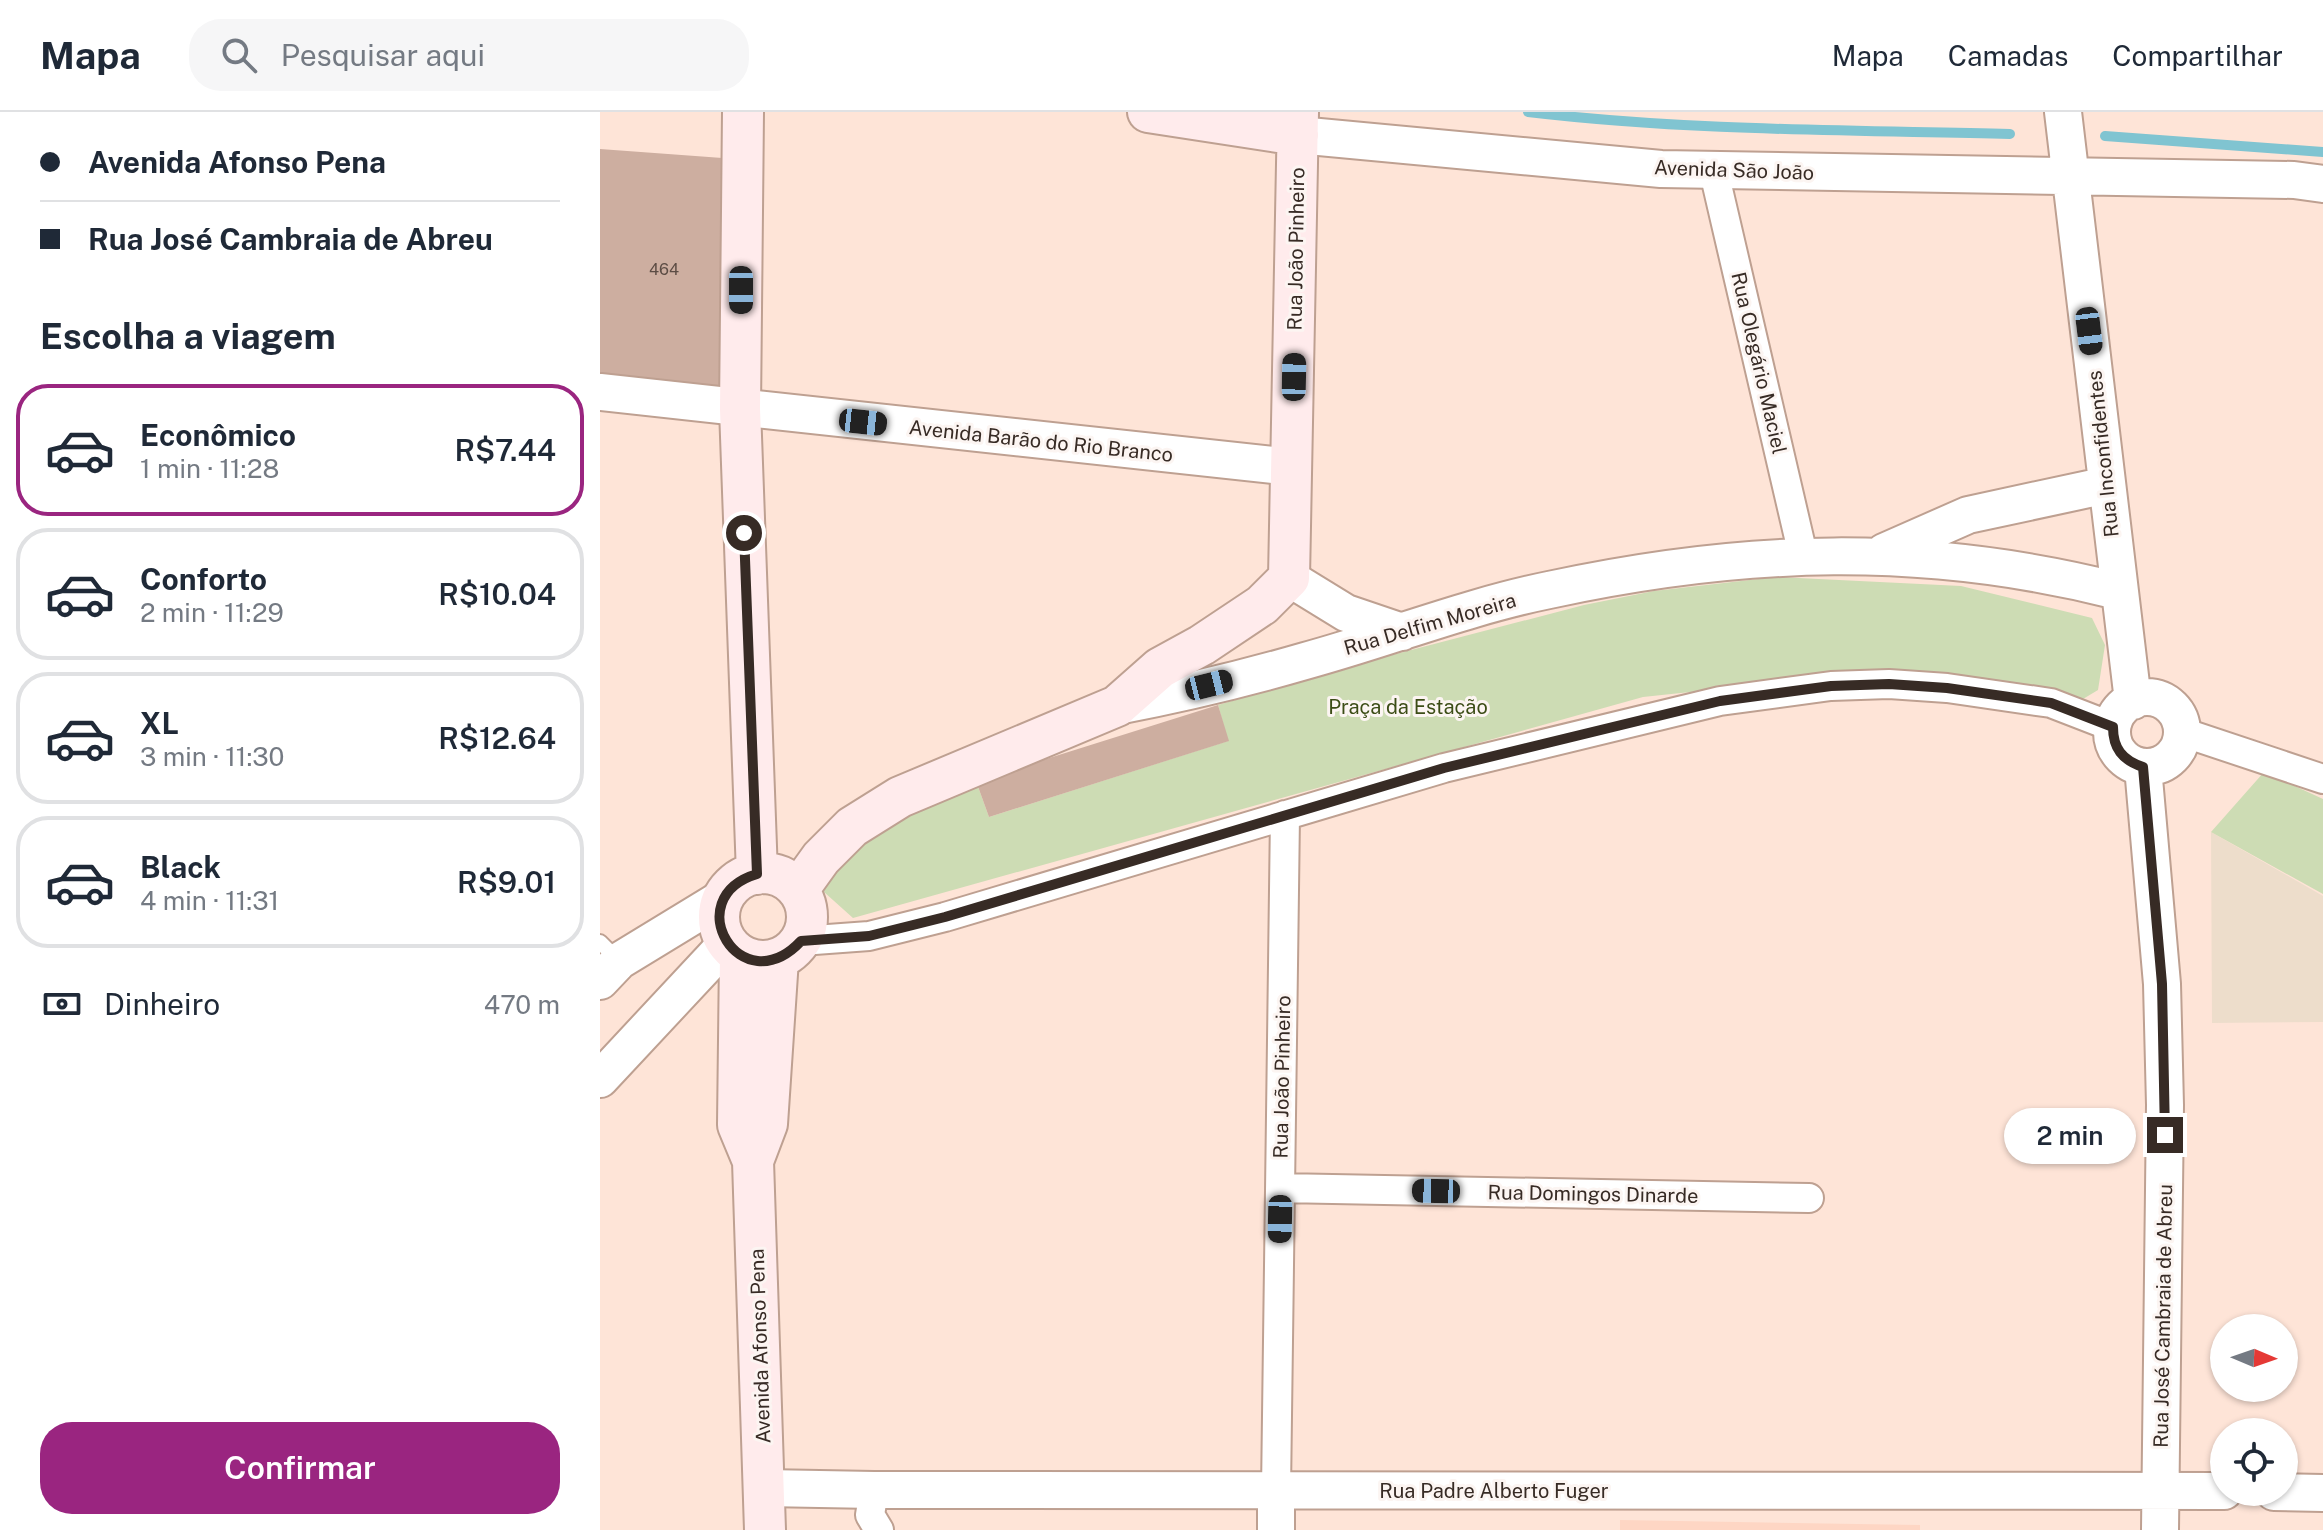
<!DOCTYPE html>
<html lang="pt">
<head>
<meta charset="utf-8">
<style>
	:root { --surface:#fff; --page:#f6f6f7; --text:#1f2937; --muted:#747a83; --line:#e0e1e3; --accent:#9a2580 }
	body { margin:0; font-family:"Public Sans",sans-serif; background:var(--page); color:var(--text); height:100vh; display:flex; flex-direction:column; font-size:30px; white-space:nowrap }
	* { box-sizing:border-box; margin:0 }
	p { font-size:26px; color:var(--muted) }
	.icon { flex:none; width:44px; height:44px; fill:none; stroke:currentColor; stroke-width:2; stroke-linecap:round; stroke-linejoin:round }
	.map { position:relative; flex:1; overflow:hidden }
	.sheet { display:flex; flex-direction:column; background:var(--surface); width:600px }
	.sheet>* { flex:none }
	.top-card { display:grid; align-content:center; height:176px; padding:0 40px; background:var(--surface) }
	.needle { width:52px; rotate:92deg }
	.fabs { position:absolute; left:1610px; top:1202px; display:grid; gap:16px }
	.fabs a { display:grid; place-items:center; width:88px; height:88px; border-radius:50%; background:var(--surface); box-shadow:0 2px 6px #0004; font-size:40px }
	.end { position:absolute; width:36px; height:36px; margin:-18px; border:10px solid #372b25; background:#fff; box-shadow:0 0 0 4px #fff }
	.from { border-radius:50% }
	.bubble { position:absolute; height:56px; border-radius:28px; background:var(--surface); box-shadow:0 2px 6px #0004; font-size:26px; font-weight:600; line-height:56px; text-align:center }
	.car { position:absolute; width:24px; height:48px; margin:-24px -12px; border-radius:10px; box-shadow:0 0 6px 2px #0007; background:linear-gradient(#222 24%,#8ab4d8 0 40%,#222 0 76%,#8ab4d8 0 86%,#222 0) }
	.top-card b { display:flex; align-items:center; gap:28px; height:76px; font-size:30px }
	.top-card b+b { border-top:2px solid var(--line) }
	.top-card i { width:20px; height:20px; background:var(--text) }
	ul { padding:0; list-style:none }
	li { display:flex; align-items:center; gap:24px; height:132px; margin:0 16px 12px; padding:0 24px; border:4px solid var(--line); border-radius:32px }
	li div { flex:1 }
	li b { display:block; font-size:30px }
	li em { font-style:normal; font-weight:600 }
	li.selected { border-color:var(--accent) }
	li>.icon { width:72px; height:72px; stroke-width:1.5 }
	h2 { padding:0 40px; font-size:36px; line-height:96px }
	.pay { display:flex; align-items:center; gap:20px; height:88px; padding:0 40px; font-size:30px }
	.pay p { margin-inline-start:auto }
	.button { display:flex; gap:16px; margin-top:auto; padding:16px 40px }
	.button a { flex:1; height:92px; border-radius:32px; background:var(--accent); color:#fff; font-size:32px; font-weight:600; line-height:92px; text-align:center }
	header { display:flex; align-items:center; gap:48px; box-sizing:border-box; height:112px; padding:0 40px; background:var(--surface); border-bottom:2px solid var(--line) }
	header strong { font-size:38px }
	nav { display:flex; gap:44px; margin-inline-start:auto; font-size:28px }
	.search { width:560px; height:72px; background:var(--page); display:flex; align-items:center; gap:20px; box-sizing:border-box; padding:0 28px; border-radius:32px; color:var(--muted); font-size:30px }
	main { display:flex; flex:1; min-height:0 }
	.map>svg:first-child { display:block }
	.commercial { fill:#edddcb }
	.built { fill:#fed6c4 }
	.green { fill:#cddcb4 }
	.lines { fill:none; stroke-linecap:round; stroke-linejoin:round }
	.stream { stroke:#80c4d1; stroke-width:10 }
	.building { fill:#cdaea0 }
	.service-casing { stroke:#bea091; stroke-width:18 }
	.minor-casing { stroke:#bea091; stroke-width:32 }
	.tertiary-casing { stroke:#bea091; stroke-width:40 }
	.secondary-casing { stroke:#bea091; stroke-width:44 }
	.service { stroke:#fff; stroke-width:14 }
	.minor { stroke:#fff; stroke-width:28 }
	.tertiary { stroke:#fff; stroke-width:36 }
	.secondary { stroke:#ffebec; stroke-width:40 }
	.route { stroke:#372b25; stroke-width:10 }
	.labels { text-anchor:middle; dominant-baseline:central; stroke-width:6; stroke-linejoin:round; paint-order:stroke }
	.number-label { font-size:16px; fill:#5c4c44 }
	.street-label { font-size:20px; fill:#372b25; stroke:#fcf5f2 }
	.park-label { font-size:20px; fill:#3c4d16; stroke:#fcf5f2 }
</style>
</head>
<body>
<header>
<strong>Mapa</strong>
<div class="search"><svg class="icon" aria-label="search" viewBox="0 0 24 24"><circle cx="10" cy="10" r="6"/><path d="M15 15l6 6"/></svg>Pesquisar aqui</div>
<nav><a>Mapa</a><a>Camadas</a><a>Compartilhar</a></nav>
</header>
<main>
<section class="sheet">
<div class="top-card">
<b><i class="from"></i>Avenida Afonso Pena</b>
<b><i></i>Rua José Cambraia de Abreu</b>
</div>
<h2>Escolha a viagem</h2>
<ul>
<li class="selected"><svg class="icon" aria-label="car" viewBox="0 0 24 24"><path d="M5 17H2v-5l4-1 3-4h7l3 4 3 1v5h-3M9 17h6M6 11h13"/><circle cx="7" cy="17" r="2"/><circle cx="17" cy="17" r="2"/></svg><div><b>Econômico</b><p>1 min · 11:28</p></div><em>R$7.44</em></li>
<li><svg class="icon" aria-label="car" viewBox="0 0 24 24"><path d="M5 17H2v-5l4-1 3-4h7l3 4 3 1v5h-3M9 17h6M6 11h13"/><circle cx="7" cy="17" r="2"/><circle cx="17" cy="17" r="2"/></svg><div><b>Conforto</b><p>2 min · 11:29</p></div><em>R$10.04</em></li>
<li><svg class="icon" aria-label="car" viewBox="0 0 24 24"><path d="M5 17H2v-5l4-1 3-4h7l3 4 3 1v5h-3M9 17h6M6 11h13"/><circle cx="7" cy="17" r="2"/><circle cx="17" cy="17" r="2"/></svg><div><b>XL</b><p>3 min · 11:30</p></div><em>R$12.64</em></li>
<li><svg class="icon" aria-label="car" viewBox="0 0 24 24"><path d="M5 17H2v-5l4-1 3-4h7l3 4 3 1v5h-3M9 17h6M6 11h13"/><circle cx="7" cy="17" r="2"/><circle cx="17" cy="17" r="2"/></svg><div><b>Black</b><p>4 min · 11:31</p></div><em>R$9.01</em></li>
</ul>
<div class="pay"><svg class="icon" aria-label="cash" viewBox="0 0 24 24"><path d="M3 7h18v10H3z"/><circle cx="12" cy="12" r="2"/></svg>Dinheiro<p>470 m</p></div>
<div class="button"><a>Confirmar</a></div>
</section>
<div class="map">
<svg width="1723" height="1418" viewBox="0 0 1723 1418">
	<rect width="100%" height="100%" fill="#fee4d7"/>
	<path class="commercial" d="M 1611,720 L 1723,784 L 1723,910 L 1612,911 Z"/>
	<path class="built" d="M 1020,1408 L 1320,1413 L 1320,1418 L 1020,1418 Z"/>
	<path class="green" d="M 1176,465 L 1361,474 L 1492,506 L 1505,533 L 1498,578 L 1483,587 L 1289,559 L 1043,585 L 253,806 L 224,780 L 227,747 L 265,718 L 376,669 L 389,705 L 628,629 L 618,593 L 792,543 L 984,493 L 1054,479 Z
		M 1664,660 L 1723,687 L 1723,782 L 1611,720 Z"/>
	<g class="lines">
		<path class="stream" d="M 928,0 C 1088,19 1250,18 1410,22
			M 1505,24 L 1723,40"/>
	</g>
	<path class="building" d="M 0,37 L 136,47 L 120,275 L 0,267 Z
		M 618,593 L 629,629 L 389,705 L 376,669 Z"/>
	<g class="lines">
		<g class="service-casing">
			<path id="service" d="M 0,830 L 19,849"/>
		</g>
		<g class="minor-casing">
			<path id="minor" d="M 1114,60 L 1203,443
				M 1582,620 L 1723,667
				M 201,829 L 269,824 L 345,805 L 844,656 L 1120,589 L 1231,574 L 1289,572 L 1347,576 L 1451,591 L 1513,615
				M 681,1076 L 1209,1086
				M 274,1378 L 270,1403 L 279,1418
				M 676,1379 L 685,703"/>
		</g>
		<g class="tertiary-casing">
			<path id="tertiary" d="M 1463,0 L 1533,589
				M 698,23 L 1061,57 L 1694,68 L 1723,72
				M 0,280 L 692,355
				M 1284,440 L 1368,403 L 1507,373
				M 689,466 L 746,501 L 802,520
				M1512 620a35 35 0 1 1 70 0a35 35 0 1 1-70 0Z
				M 517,594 C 580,582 643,567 705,549 C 786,527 866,495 949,478 C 1144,436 1324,430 1518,479
				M 1543,655 L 1562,872 L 1565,993 L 1560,1418
				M 0,869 L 19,849 L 124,785
				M 0,967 L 127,831
				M 165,1376 L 274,1378 L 1624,1379
				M 1674,1380 L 1723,1381
				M 676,1418 L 676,1379"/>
		</g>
		<g class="secondary-casing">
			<path id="secondary" d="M 143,0 L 140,297 L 157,762
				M 548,0 L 698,23
				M119 805a44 44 0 1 1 88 0a44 44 0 1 1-88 0Z
				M 198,778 L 221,746 L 252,715 L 300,685 L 517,594 L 560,556 L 602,533 L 662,493 L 689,466 L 698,0
				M 140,844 L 138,1013 L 153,1049 L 165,1418
				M 153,1049 L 167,1012 L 178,847"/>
		</g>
		<use href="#service" class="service"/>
		<use href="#minor" class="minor"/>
		<use href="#tertiary" class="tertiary"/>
		<use href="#secondary" class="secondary"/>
	</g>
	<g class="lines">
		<path class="route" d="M 144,421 L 157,762 C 77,786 141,893 201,829 L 269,824 L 345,805 L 844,656 L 1120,589 L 1231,574 L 1289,572 L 1347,576 L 1451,591 L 1513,615 C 1513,636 1522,648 1543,655 L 1562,872 L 1565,1023"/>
	</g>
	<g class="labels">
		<g class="number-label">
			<text x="64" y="157">464</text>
		</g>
		<g class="street-label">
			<text transform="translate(1134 58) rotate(2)">Avenida São João</text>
			<text transform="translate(696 137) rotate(-89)">Rua João Pinheiro</text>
			<text transform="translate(1159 251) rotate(77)">Rua Olegário Maciel</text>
			<text transform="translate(441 329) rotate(6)">Avenida Barão do Rio Branco</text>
			<text transform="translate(1503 342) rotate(-96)">Rua Inconfidentes</text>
			<text transform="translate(830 512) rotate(-16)">Rua Delfim Moreira</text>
			<text transform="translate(682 965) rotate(-89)">Rua João Pinheiro</text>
			<text transform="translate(993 1082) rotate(1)">Rua Domingos Dinarde</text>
			<text transform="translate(1563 1204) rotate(-89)">Rua José Cambraia de Abreu</text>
			<text transform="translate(160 1234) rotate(-92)">Avenida Afonso Pena</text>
			<text x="894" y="1379">Rua Padre Alberto Fuger</text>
		</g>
		<g class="park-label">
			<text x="808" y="595">Praça da Estação</text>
		</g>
	</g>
</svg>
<div class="fabs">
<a><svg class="needle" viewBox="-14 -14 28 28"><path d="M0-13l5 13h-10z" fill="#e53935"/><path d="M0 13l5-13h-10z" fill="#747a83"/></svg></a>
<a><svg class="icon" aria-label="locate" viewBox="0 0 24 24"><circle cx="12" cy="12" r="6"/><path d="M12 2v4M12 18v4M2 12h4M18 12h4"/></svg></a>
</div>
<i class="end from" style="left:144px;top:421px"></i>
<i class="end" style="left:1565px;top:1023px"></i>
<div class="bubble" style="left:1404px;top:996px;width:132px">2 min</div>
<i class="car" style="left:141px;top:178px;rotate:180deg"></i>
<i class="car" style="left:1489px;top:219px;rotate:173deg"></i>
<i class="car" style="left:694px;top:265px;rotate:1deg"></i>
<i class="car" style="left:263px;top:310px;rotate:96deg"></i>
<i class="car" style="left:609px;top:573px;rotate:76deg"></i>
<i class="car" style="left:836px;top:1079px;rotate:271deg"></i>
<i class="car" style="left:680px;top:1107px;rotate:181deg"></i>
</div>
</main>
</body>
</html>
